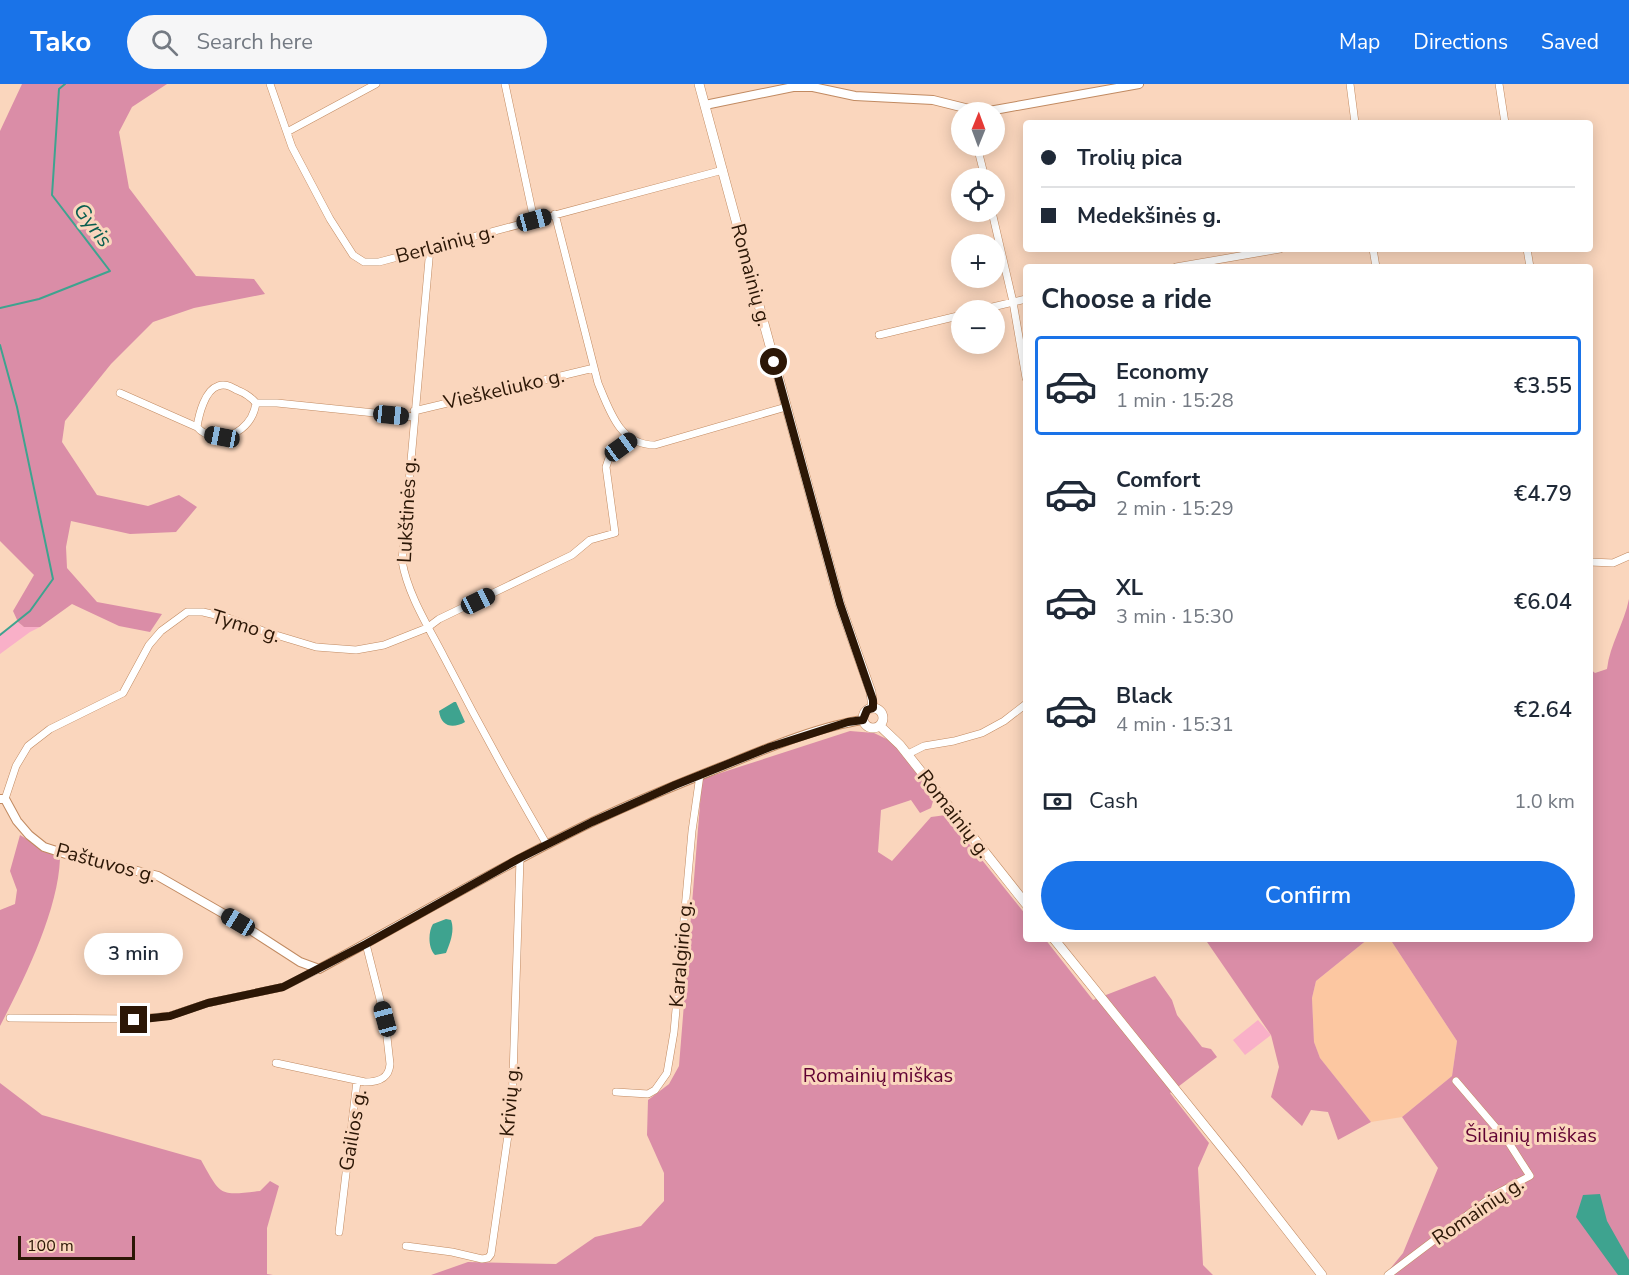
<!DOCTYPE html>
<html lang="en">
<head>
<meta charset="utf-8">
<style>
	:root { --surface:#fff; --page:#f6f6f7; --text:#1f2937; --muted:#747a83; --line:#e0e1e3; --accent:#1a73e8 }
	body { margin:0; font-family:"Nunito Sans",sans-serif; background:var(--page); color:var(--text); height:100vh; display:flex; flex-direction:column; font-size:22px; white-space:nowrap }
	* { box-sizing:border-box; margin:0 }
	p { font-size:20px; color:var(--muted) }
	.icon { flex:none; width:33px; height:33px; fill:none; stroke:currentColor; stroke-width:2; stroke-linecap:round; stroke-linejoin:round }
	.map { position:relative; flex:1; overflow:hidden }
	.drawer { position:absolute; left:1023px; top:180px; width:570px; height:678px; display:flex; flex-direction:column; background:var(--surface); border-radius:6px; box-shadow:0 3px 15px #0003 }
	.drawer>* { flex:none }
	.hud { position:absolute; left:1023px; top:36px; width:570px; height:132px; border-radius:6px; box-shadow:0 3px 15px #0003; display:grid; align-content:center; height:132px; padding:0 18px; background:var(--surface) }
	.needle { width:39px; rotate:1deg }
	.tools { position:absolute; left:951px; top:18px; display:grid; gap:12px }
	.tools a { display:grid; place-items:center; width:54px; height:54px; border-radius:50%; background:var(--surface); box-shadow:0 3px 15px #0003; font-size:30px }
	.scale { position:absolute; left:18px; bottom:15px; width:117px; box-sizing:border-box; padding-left:6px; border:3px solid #2c1706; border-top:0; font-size:16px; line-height:21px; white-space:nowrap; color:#2c1706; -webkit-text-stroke:4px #fad6bd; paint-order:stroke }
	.end { position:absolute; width:27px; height:27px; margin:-14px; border:8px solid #2c1706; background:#fff; box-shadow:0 0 0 3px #fff }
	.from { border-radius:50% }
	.bubble { position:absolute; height:42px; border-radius:21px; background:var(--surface); box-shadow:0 3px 15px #0003; font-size:20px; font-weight:600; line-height:42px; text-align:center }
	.car { position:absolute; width:18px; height:36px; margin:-18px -9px; border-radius:8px; box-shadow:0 0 4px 2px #0007; background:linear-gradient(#222 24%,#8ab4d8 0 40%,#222 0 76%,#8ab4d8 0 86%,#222 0) }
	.hud b { display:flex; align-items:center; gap:21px; height:57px; font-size:22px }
	.hud b+b { border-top:2px solid var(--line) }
	.hud i { width:15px; height:15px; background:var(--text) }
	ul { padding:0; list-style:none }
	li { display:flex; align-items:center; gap:18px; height:99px; margin:0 12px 9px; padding:0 6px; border:3px solid transparent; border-radius:6px }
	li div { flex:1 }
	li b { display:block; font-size:22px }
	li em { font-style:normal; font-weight:600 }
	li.active { border-color:var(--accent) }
	li>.icon { width:54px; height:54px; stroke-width:1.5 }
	h2 { padding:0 18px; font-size:27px; line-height:72px }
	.pay { display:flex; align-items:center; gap:15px; height:66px; padding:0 18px; font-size:22px }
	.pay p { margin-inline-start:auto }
	.primary-button { display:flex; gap:12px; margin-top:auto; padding:12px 18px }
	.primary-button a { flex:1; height:69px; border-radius:36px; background:var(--accent); color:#fff; font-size:24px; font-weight:600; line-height:69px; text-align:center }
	header { display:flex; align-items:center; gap:36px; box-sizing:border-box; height:84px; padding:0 30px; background:var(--accent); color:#fff }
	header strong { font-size:28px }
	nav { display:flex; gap:33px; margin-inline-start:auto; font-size:21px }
	.search { width:420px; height:54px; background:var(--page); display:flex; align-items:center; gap:15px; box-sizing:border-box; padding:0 21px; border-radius:33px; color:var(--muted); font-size:22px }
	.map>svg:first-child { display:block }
	.built { fill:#fcc7a1 }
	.green { fill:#f9b0c8 }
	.forest { fill:#da8da7 }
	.water { fill:#3ea38f }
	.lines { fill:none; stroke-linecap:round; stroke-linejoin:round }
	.stream { stroke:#3ea38f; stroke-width:2 }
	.minor-casing { stroke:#c18a61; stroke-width:8 }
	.tertiary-casing { stroke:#c18a61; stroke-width:10 }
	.secondary-casing { stroke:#c18a61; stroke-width:10 }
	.minor { stroke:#fff; stroke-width:7 }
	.tertiary { stroke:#fff; stroke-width:8 }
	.secondary { stroke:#fff; stroke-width:9 }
	.route { stroke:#2c1706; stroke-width:8 }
	.labels { text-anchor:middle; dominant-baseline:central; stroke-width:6; stroke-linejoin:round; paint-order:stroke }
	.street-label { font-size:20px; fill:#2c1706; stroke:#fad6bd }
	.park-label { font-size:20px; fill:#600132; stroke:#fad6bd }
	.water-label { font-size:21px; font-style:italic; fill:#095e50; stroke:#fad6bd }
</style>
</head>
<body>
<header>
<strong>Tako</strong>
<div class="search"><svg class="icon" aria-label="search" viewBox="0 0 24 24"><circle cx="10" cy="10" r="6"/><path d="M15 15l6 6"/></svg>Search here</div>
<nav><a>Map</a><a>Directions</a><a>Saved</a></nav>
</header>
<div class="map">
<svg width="1629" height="1191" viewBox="0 0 1629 1191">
	<rect width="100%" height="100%" fill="#fad6bd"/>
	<path class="built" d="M 1368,855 L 1390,855 L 1457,957 L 1452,992 L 1402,1033 L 1371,1038 L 1320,974 L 1314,958 L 1312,914 L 1316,897 Z"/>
	<path class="green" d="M 18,538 L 24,543 L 40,543 L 30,548 L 0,570 L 0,549 Z
		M 1258,936 L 1271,951 L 1245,971 L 1233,956 Z"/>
	<path class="forest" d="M 22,0 L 167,0 L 132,23 L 119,48 L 129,104 L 196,192 L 254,195 L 265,210 L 194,224 L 153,238 L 111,280 L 65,337 L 62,358 L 97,411 L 148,422 L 179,411 L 197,423 L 176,448 L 130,450 L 71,437 L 66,463 L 67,484 L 97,518 L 162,530 L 150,548 L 119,542 L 72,520 L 40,543 L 24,543 L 18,538 L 13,527 L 34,491 L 0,457 L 0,47 Z
		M 1629,515 L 1629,1191 L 1385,1191 L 1403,1169 L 1438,1084 L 1402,1033 L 1452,992 L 1457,957 L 1390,855 L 1590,855 L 1590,585 L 1595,589 L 1607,585 C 1610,560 1624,540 1629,515 Z
		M 850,647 L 874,649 L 895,659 L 934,714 L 931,724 L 920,729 L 911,716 L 881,726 L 878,768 L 892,777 L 931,733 L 946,731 L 1026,831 L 1026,855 L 1045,855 L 1093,916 L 1155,892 L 1172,916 L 1177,931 L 1202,963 L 1211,965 L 1217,973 L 1170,1009 L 1209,1059 L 1198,1084 L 1203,1181 L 1213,1191 L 431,1191 L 468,1178 L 556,1180 L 595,1153 L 641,1142 L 664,1117 L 664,1089 L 647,1051 L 648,1016 L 669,1000 L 679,982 L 702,695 Z
		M 20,751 L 60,775 C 58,827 24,896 0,942 L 0,826 L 15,820 L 17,806 L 10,787 Z
		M 1205,855 L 1368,855 L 1316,897 L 1312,914 L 1314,958 L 1320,974 L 1371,1038 L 1338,1056 L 1328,1028 L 1311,1026 L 1302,1042 L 1271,1013 L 1279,983 L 1271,951 Z
		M 0,999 L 42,1031 L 201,1076 C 221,1112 219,1112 260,1107 L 270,1097 L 279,1102 L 267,1144 L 267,1190 L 273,1191 L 0,1191 Z"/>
	<path class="water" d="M 454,618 L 456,618 L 465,638 C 453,645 441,643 439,627 Z
		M 446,835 L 451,836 C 455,847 450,859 446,869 L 435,871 C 428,864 428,848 433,840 Z
		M 1600,1110 L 1607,1137 L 1629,1176 L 1629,1191 L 1618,1191 L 1576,1133 L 1583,1111 Z"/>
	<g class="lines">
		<path class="stream" d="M 0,224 L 39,215 L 110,187 L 52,111 L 59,5 L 65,0
			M 0,261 L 17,323 L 53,495 L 30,527 L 0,551"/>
		<g class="minor-casing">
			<path id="minor" d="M 270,0 L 292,63 L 330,135 L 353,171 L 364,178 L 379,178 L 723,86
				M 505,0 L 534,136
				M 1350,0 L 1355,39
				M 1499,0 L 1505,39
				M 287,48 L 376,0
				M 977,62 L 985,94
				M 992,128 L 1013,218 L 1026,294
				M 555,130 L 598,299 C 610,328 620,361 655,361 L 786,323
				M 430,164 L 402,477 C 408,511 428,542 444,573 C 477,637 511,699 547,761
				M 1373,165 L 1376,183
				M 1527,165 L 1530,183
				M 1176,183 L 1280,165
				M 980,226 L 1026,215
				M 879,251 L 962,231
				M 120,309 L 197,343
				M 256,319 C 253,340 234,356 214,352 C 206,350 202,349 197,343 C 199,330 205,306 218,302 C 225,299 231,303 237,306 C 245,309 250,312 256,319 L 277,319 L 414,333
				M 414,327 L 594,284
				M 1590,478 L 1613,479 L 1629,472
				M 908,670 L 924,662 L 954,657 L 982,649 L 1004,637 L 1026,620
				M 5,715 L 16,682 L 28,662 L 50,645 L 123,609 L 149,561 L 161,547 L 187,528 L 203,528 L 228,534 L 266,548 L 316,563 L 356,566 L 384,561 L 427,544 L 439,535 L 572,471 L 590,456 L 615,449 L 606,383 L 610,371 L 631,356
				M 10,934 L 134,935 L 169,932 L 208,919 L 283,903 L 319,885
				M 276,979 L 365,998 C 378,998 389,995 390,980 L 385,935 L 366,860
				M 616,1008 L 648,1010 L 655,1006 L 667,989 L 674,948 L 692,747 L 700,691
				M 339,1148 L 357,997
				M 406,1162 L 452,1168 L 482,1175 L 488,1174 L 491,1170 L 512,1023 L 520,775
				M 1388,1191 L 1494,1111 L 1530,1092 L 1509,1059 L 1456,997"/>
		</g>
		<g class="tertiary-casing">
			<path id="tertiary" d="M 705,21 L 793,3 L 813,3 L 855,12 L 933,16 L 969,25 L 989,27 L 1139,0
				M 0,715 L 5,715 L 17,737 L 29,751 L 44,763 L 69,771 L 158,792 L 238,838 L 300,878 L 319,885 C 410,836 499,783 592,738 C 634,718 678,700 721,683 C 763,666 819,642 863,636"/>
		</g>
		<g class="secondary-casing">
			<path id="secondary" d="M 699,0 L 840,520 L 871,608 L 873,624
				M863 634a10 10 0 1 1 20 0a10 10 0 1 1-20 0Z
				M 880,642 L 900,661 L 1026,820
				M 1054,855 L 1241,1087 L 1322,1191"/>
		</g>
		<use href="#minor" class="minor"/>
		<use href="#tertiary" class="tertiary"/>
		<use href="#secondary" class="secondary"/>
	</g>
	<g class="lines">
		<path class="route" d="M 134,936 L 170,932 L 208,919 L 283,903 L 366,860 L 520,774 L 592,738 L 675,701 L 770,663 L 848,638 L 863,636 L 867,626 L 873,624 L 873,616 L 840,520 L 774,278"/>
	</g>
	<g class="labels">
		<g class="street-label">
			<text transform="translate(445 160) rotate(-15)">Berlainių g.</text>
			<text transform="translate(751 191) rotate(75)">Romainių g.</text>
			<text transform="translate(504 305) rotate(-13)">Vieškeliuko g.</text>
			<text transform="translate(407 426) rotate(-87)">Lukštinės g.</text>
			<text transform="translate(246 542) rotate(17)">Tymo g.</text>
			<text transform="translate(954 730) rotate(52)">Romainių g.</text>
			<text transform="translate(106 779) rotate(15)">Paštuvos g.</text>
			<text transform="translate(681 870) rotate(-85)">Karalgirio g.</text>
			<text transform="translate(510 1017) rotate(-85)">Krivių g.</text>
			<text transform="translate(353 1046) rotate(-80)">Gailios g.</text>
			<text transform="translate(1478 1127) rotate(-34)">Romainių g.</text>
		</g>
		<g class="park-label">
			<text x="878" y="991">Romainių miškas</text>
			<text x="1531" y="1051">Šilainių miškas</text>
		</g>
		<g class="water-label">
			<text transform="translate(93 141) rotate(53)">Gyris</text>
		</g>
	</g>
</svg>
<div class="tools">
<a><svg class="needle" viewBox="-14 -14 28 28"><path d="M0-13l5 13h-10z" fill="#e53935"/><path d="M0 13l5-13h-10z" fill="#747a83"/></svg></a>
<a><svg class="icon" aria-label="locate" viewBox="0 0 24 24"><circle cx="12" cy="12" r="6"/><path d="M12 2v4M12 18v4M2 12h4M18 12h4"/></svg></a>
<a>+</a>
<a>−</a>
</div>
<div class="scale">100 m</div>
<i class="end from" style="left:774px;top:278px"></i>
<i class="end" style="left:134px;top:936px"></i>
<div class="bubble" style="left:84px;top:849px;width:99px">3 min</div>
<i class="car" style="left:534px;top:136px;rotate:75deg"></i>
<i class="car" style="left:391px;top:331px;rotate:96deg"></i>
<i class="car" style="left:222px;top:353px;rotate:281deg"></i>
<i class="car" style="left:621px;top:363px;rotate:54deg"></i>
<i class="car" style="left:478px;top:517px;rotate:64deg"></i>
<i class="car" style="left:238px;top:838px;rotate:301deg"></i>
<i class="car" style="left:385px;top:935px;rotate:345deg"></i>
<div class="hud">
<b><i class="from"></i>Trolių pica</b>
<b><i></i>Medekšinės g.</b>
</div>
<section class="drawer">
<h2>Choose a ride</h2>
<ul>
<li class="active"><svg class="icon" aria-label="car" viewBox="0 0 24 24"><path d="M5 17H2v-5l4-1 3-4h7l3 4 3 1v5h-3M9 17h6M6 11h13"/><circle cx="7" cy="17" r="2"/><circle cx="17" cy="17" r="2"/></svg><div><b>Economy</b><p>1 min · 15:28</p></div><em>€3.55</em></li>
<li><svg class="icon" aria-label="car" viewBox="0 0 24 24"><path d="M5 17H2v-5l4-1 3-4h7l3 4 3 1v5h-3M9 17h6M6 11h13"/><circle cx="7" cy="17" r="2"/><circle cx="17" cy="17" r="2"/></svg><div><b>Comfort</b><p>2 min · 15:29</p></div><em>€4.79</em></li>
<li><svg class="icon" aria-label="car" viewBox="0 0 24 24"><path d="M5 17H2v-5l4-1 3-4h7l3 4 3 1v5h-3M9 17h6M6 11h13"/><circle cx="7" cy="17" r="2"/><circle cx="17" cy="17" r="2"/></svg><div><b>XL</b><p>3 min · 15:30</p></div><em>€6.04</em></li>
<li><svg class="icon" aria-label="car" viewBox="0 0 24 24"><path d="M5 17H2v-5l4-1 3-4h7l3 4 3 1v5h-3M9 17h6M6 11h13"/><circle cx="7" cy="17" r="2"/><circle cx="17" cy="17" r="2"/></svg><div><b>Black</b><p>4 min · 15:31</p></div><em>€2.64</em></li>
</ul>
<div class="pay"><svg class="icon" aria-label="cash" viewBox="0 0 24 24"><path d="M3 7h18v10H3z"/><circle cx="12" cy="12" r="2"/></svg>Cash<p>1.0 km</p></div>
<div class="primary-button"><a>Confirm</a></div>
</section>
</div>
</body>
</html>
